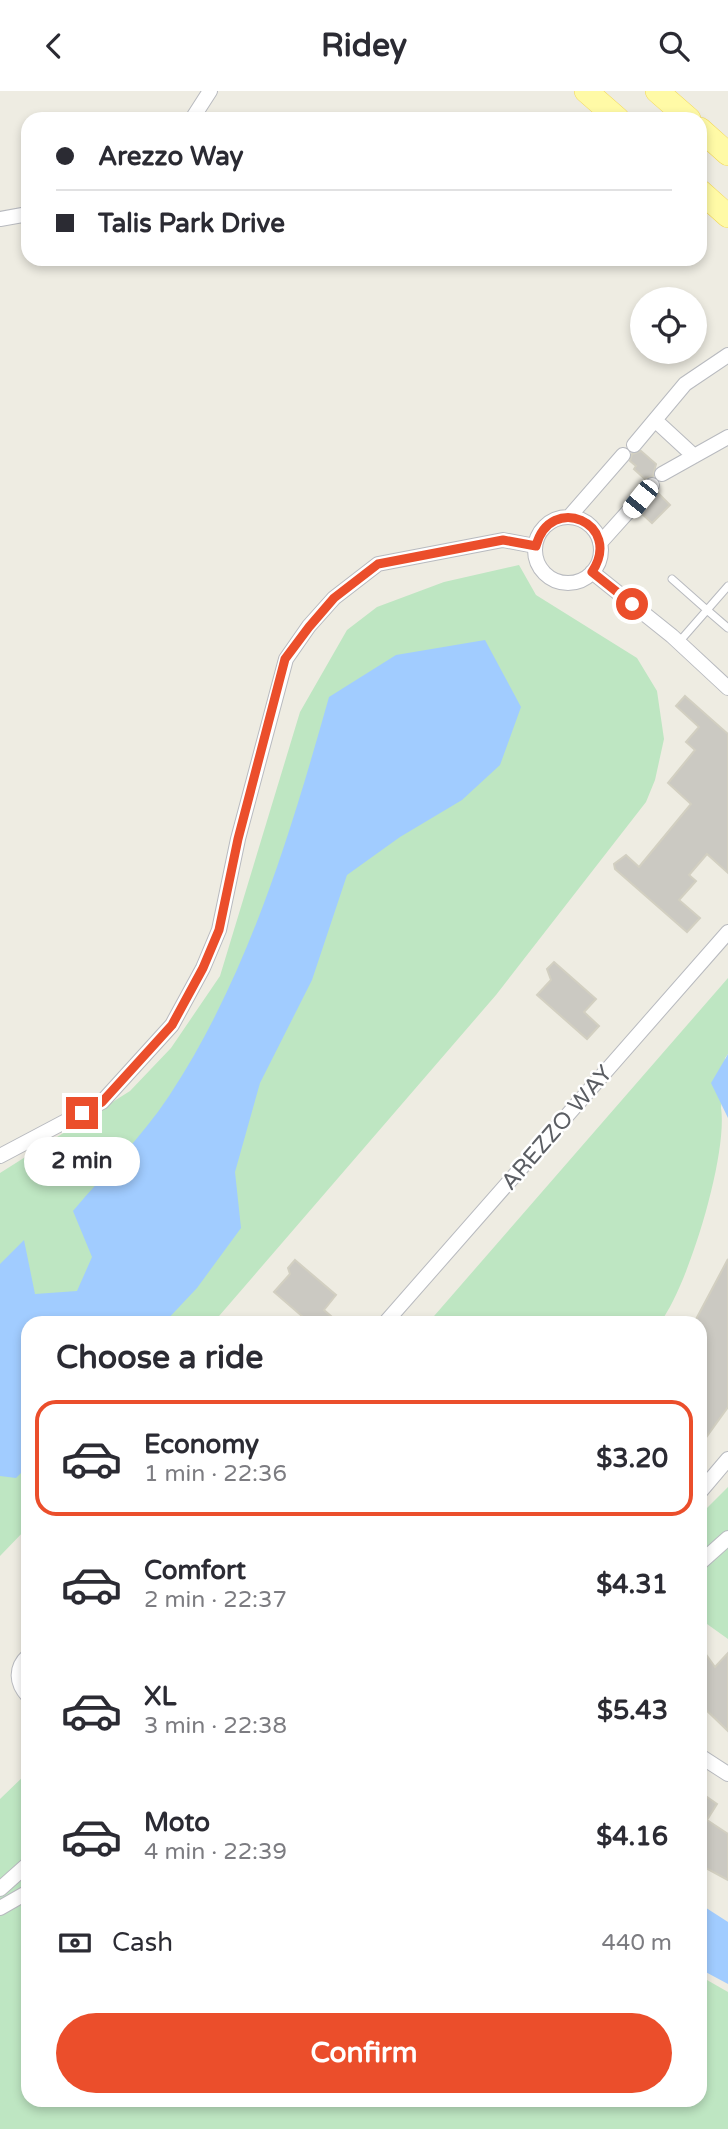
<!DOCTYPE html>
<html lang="en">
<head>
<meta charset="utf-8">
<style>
	:root { --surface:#fff; --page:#f7f7f7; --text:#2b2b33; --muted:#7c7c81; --line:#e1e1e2; --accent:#eb4e2b }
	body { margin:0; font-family:"Varela Round",sans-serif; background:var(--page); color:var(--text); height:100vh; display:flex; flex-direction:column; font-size:26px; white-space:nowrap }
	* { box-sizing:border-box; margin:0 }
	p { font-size:23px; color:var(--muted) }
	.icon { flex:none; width:38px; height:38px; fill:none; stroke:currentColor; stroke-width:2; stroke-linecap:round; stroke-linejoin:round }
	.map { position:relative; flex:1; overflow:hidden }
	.sheet { position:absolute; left:21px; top:1225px; width:686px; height:791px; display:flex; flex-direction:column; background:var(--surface); border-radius:21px; box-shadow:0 4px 10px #0003 }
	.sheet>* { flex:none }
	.guide { position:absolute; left:21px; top:21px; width:686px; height:154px; border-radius:21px; box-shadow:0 4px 10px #0003; display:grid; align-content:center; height:154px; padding:0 35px; background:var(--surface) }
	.tools { position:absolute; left:630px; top:196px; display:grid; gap:14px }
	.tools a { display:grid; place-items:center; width:77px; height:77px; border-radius:50%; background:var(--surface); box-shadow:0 4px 10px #0003; font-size:35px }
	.end { position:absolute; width:32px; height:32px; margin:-16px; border:9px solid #eb4e2b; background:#fff; box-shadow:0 0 0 4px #fff }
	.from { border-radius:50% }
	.bubble { position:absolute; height:49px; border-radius:24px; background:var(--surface); box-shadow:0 4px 10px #0003; font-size:23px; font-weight:700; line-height:49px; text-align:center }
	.car { position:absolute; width:21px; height:42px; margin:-21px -10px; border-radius:9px; box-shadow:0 0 5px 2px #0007; background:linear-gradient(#fff 24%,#345 0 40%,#fff 0 76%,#345 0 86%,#fff 0) }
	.guide b { display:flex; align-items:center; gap:24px; height:66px; font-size:26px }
	.guide b+b { border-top:2px solid var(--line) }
	.guide i { width:18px; height:18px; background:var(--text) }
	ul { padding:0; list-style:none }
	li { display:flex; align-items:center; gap:21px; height:116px; margin:0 14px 10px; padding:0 21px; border:4px solid transparent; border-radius:21px }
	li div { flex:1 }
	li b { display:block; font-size:26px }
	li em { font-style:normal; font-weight:700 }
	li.active { border-color:var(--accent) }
	li>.icon { width:63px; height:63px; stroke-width:1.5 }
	h2 { padding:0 35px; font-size:32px; line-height:84px }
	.pay { display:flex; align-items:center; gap:18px; height:77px; padding:0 35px; font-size:26px }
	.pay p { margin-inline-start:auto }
	.button { display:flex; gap:14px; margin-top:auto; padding:14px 35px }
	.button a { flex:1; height:80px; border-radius:42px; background:var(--accent); color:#fff; font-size:28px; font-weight:700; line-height:80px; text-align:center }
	header { display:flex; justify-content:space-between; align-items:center; height:91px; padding:0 35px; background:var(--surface); font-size:32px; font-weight:700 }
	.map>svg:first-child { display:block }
	.green { fill:#bee6c2 }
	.water { fill:#a1ccff }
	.building { fill:#cbc9c2; stroke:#d2cfc1; stroke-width:2 }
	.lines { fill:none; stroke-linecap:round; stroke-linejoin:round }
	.lane-casing { stroke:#b8babf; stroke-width:9 }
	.street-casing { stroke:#b8babf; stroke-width:16 }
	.primary-casing { stroke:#f3d756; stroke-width:24 }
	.lane { stroke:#fff; stroke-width:7 }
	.street { stroke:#fff; stroke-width:14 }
	.primary { stroke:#fffaa6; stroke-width:23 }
	.route { stroke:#eb4e2b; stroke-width:9 }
	.labels { text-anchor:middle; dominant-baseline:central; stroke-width:5; stroke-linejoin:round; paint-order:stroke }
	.street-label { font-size:23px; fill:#5b5e63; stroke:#fff }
</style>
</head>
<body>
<header><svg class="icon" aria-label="back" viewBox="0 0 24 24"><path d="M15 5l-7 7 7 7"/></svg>Ridey<svg class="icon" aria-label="search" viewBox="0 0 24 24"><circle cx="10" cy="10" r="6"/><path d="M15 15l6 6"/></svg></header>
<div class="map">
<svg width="728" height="2038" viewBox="0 0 728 2038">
	<rect width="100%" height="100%" fill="#eeece2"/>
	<path class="green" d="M 519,474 L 536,504 L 637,567 L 657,600 L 664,648 L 655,689 L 646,711 L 496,904 L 213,1232 L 28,1232 L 28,1436 L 0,1465 L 0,1082 L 130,1000 L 171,957 L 220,885 L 300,621 L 347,539 L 377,516 L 444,491 Z
		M 728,887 L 728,963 L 725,967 L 721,1017 C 728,1062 690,1191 660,1232 L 428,1232 Z
		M 728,1396 L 728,1548 L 700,1528 L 700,1424 Z
		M 28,1681 L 28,1799 L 0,1815 L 0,1708 Z
		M 28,1811 L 28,2009 L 700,2009 L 700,1885 L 728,1901 L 728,2038 L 0,2038 L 0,1823 Z"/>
	<path class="water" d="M 485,549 L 521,616 L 500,674 L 462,709 L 400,746 L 347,784 L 312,889 L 260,992 L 235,1081 L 241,1137 L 197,1197 L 164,1232 L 28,1232 L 28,1375 L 16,1387 L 0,1385 L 0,1173 L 24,1149 L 35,1203 L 77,1200 L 92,1166 L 73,1120 C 104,1083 142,1046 169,1005 C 248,885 290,744 329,606 L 396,564 Z
		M 728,963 L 728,1027 L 711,992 Z
		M 700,1813 L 728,1831 L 728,1893 L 700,1878 Z"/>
	<path class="building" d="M 641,360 L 656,373 L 653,385 L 645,388 L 634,378 L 636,375 L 630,370 L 632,363 Z
		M 658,402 L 670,414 L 652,432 L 640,421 Z
		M 685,605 L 728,643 L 728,782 L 707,763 L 689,784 L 696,790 L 679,809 L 700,827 L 687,841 L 615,778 L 614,773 L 626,764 L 639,776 L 691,713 L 668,692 L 695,659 L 686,651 L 699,636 L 676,615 Z
		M 554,871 L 596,908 L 584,921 L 599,935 L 587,948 L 537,904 L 551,889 L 547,878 Z
		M 728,1168 L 728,1316 L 700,1355 L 700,1232 L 694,1232 Z
		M 295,1169 L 336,1204 L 324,1219 L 339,1232 L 310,1232 L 274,1201 L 290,1183 L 288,1177 Z
		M 700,1555 L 715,1576 L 728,1562 L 728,1640 L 700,1613 Z
		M 700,1701 L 717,1713 L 707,1729 L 728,1743 L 728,1789 L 700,1774 Z"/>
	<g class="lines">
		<g class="lane-casing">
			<path id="lane" d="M 672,488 L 707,519 L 728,495
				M 679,551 L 707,519 L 728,537"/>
		</g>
		<g class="street-casing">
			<path id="street" d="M 192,28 L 210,0
				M 0,128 L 28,123
				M 656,330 L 694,365
				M 634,354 L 685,293 L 728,264
				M 662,383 L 728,346
				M 569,426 L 623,364
				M535 459a33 33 0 1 1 66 0a33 33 0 1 1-66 0Z
				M 600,452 L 652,394
				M 592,481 L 672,545 L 728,597
				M 0,1065 L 102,1011 L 172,934 L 203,877 L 219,839 L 238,748 L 286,568 L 309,535 L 334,507 L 378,473 L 503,449 L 535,455
				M 385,1232 L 728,841
				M 700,1401 L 728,1368
				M 700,1472 L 728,1447
				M 28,1565 C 15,1577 16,1592 28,1605
				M 700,1665 L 728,1683
				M 0,1798 L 28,1773
				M 0,1817 L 28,1801"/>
		</g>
		<g class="primary-casing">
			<path id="primary" d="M 586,0 L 618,28
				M 657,0 L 689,28
				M 700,38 L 728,63
				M 700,100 L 728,125"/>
		</g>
		<use href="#lane" class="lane"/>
		<use href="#street" class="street"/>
		<use href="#primary" class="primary"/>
	</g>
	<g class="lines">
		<path class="route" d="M 82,1022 L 102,1011 L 172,934 L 203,877 L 219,839 L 238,748 L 285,568 L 309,536 L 334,507 L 378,473 L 503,449 L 536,455 C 550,401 624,432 592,481 L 632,513"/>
	</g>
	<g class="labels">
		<g class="street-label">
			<text transform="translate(557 1037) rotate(-49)">AREZZO WAY</text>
		</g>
	</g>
</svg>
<div class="tools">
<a><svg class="icon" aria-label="locate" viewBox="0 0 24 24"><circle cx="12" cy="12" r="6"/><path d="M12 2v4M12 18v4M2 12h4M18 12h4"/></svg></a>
</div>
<i class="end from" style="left:632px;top:513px"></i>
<i class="end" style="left:82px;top:1022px"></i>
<div class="bubble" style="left:24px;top:1046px;width:116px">2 min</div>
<i class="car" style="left:640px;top:408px;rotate:219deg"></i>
<div class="guide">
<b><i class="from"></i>Arezzo Way</b>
<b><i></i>Talis Park Drive</b>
</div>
<section class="sheet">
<h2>Choose a ride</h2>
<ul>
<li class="active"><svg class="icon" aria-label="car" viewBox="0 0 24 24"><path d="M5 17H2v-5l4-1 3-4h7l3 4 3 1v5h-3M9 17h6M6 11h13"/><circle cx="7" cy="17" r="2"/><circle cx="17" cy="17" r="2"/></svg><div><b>Economy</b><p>1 min · 22:36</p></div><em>$3.20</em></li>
<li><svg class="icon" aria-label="car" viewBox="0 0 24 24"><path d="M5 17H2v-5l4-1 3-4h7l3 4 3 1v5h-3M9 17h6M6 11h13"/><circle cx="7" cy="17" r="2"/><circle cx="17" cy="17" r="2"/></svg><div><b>Comfort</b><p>2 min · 22:37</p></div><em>$4.31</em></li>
<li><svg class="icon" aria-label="car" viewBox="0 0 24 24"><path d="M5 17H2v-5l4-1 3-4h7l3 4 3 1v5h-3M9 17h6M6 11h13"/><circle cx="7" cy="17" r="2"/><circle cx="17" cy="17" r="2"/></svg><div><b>XL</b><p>3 min · 22:38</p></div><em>$5.43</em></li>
<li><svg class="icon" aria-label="car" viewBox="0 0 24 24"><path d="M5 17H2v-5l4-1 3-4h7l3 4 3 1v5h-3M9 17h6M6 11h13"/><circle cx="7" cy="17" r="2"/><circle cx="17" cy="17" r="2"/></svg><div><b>Moto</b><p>4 min · 22:39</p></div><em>$4.16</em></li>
</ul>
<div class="pay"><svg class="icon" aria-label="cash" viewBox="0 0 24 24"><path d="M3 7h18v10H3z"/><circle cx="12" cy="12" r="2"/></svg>Cash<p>440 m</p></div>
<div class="button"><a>Confirm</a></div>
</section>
</div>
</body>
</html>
